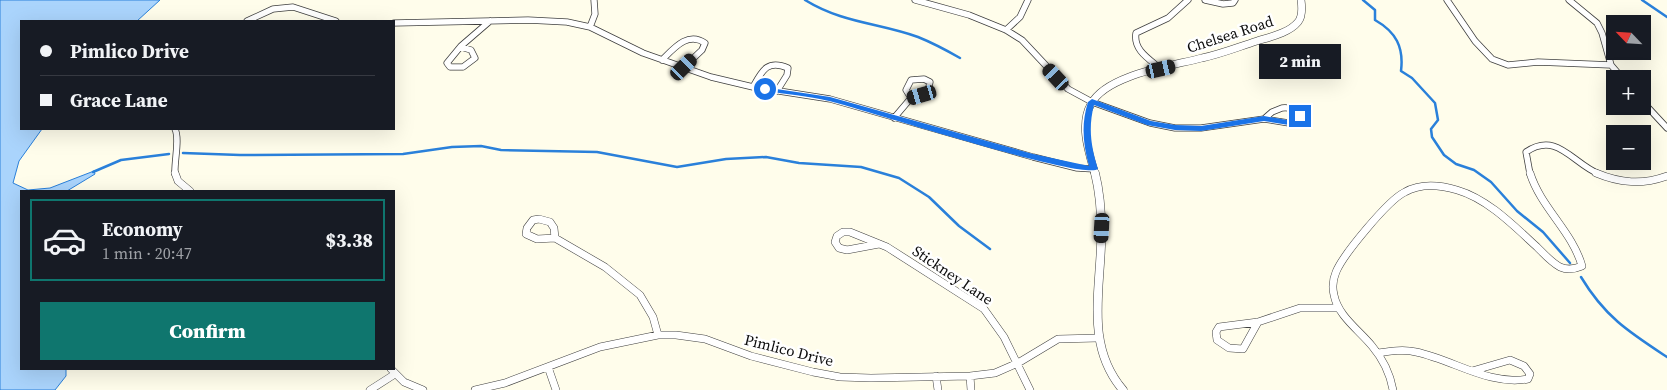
<!DOCTYPE html>
<html lang="en">
<head>
<meta charset="utf-8">
<style>
	:root { --surface:#171b24; --page:#242831; --text:#f1f3f6; --muted:#9ea1a6; --line:#363941; --accent:#0f766e }
	body { margin:0; font-family:"Source Serif 4",serif; background:var(--page); color:var(--text); height:100vh; display:flex; flex-direction:column; font-size:19px; white-space:nowrap }
	* { box-sizing:border-box; margin:0 }
	p { font-size:16px; color:var(--muted) }
	.icon { flex:none; width:28px; height:28px; fill:none; stroke:currentColor; stroke-width:2; stroke-linecap:round; stroke-linejoin:round }
	.map { position:relative; flex:1; overflow:hidden }
	.panel { position:absolute; left:20px; top:190px; width:375px; height:180px; display:flex; flex-direction:column; background:var(--surface); border-radius:0px; box-shadow:0 5px 20px #0002 }
	.panel>* { flex:none }
	.hud { position:absolute; left:20px; top:20px; width:375px; height:110px; border-radius:0px; box-shadow:0 5px 20px #0002; display:grid; align-content:center; height:110px; padding:0 20px; background:var(--surface) }
	.needle { width:32px; rotate:295deg }
	.buttons { position:absolute; left:1606px; top:15px; display:grid; gap:10px }
	.buttons a { display:grid; place-items:center; width:45px; height:45px; border-radius:0px; background:var(--surface); box-shadow:0 5px 20px #0002; font-size:25px }
	.end { position:absolute; width:22px; height:22px; margin:-11px; border:6px solid #1a73e8; background:#fff; box-shadow:0 0 0 2px #fff }
	.from { border-radius:50% }
	.bubble { position:absolute; height:35px; border-radius:0px; background:var(--surface); box-shadow:0 5px 20px #0002; font-size:16px; font-weight:800; line-height:35px; text-align:center }
	.car { position:absolute; width:15px; height:30px; margin:-15px -8px; border-radius:6px; box-shadow:0 0 4px 1px #0007; background:linear-gradient(#222 24%,#8ab4d8 0 40%,#222 0 76%,#8ab4d8 0 86%,#222 0) }
	.hud b { display:flex; align-items:center; gap:18px; height:48px; font-size:19px }
	.hud b+b { border-top:1px solid var(--line) }
	.hud i { width:12px; height:12px; background:var(--text) }
	ul { padding:9px 0 0; list-style:none }
	li { display:flex; align-items:center; gap:15px; height:82px; margin:0 10px 8px; padding:0 10px; border:2px solid transparent; border-radius:0px }
	li div { flex:1 }
	li b { display:block; font-size:19px }
	li em { font-style:normal; font-weight:800 }
	li.on { border-color:var(--accent) }
	li>.icon { width:45px; height:45px; stroke-width:1.5 }
	.primary-button { display:flex; gap:10px; margin-top:auto; padding:10px 20px }
	.primary-button a { flex:1; height:58px; border-radius:0px; background:var(--accent); color:#fff; font-size:20px; font-weight:800; line-height:58px; text-align:center }
	.map>svg:first-child { display:block }
	.water { fill:#aad4fc; stroke:#2a80da }
	.lines { fill:none; stroke-linecap:round; stroke-linejoin:round }
	.stream { stroke:#2a80da; stroke-width:2.5 }
	.minor-far1-casing { stroke:#3f3f3f; stroke-width:7 }
	.minor-casing { stroke:#3f3f3f; stroke-width:8 }
	.tertiary-far1-casing { stroke:#3f3f3f; stroke-width:8 }
	.tertiary-casing { stroke:#3f3f3f; stroke-width:9 }
	.minor-far1 { stroke:#fff; stroke-width:5.5 }
	.minor { stroke:#fff; stroke-width:7 }
	.tertiary-far1 { stroke:#fff; stroke-width:7 }
	.tertiary { stroke:#fff; stroke-width:8 }
	.route { fill:#1a73e8 }
	.labels { text-anchor:middle; dominant-baseline:central; stroke-width:5; stroke-linejoin:round; paint-order:stroke }
	.street-label { font-size:15px; fill:#0c0c0c; stroke:#fff }
</style>
</head>
<body>
<div class="map">
<svg width="1667" height="390" viewBox="0 0 1667 390">
	<rect width="100%" height="100%" fill="#fffdeb"/>
	<path class="water" d="M 0,0 L 160,0 L 137,21 L 21,21 L 21,129 L 42,129 L 19,161 L 13,183 L 28,190 L 50,188 L 94,171 L 95,174 L 67,191 L 21,191 L 21,369 L 66,369 L 66,376 L 55,390 L 0,390 Z"/>
	<g class="lines">
		<path class="stream" d="M 805,0 C 842,23 879,23 918,37 C 933,43 946,50 960,58
			M 1363,0 L 1375,10 L 1375,20 C 1396,32 1404,47 1401,71 L 1412,78 L 1435,103 L 1438,120 L 1431,129 L 1432,137 L 1444,155 L 1456,164 L 1474,170 L 1491,182 L 1517,211 L 1543,232 L 1570,263
			M 1642,0 L 1667,17
			M 183,153 L 240,155 L 403,154 L 452,147 L 481,146 L 501,150 L 597,152 L 677,167 L 726,159 L 766,157 L 799,163 L 861,167 L 899,178 L 929,197 L 959,226 L 990,249
			M 93,172 L 121,160 L 169,154
			M 1581,277 C 1605,317 1629,332 1667,357"/>
		<g class="minor-far1-casing">
			<path id="minor-far1" d="M 915,0 L 969,15 L 1006,30 L 1022,40 L 1068,89 L 1092,102 L 1150,123 L 1175,128 L 1201,128 L 1264,119
				M 1205,0 L 1223,4 L 1233,3 L 1235,0
				M 1447,0 L 1475,41 L 1492,59 L 1508,65 L 1538,62 L 1611,65
				M 1569,0 L 1597,23 L 1602,33 L 1611,65 L 1623,79
				M 247,21 L 273,9 L 293,7 L 336,21
				M 394,23 L 528,20 L 567,22 L 590,27 L 643,53 L 711,77 L 753,87 L 830,99 L 1033,157 L 1077,168 L 1094,169
				M 590,27 L 595,14 L 594,0
				M 1006,30 L 1020,17 L 1028,0
				M 461,47 L 471,50 L 475,58 L 463,67 L 450,67 L 447,63 L 461,46 L 490,21
				M 662,60 C 674,48 688,31 705,43 L 702,50 L 684,67
				M 1161,69 C 1149,59 1133,50 1136,33 L 1168,18 L 1188,0
				M 924,79 L 930,82 L 928,91 L 911,98 L 906,90 L 911,80 Z
				M 753,87 C 762,71 767,59 788,68 L 787,75 L 777,91
				M 1642,101 L 1667,128
				M 1282,108 C 1291,107 1295,110 1301,116 L 1300,120 L 1295,124 L 1264,119 L 1272,112 Z
				M 894,118 L 911,98
				M 175,129 C 180,139 174,162 175,174
				M 1530,174 L 1526,152 C 1557,131 1572,163 1599,174"/>
		</g>
		<g class="minor-casing">
			<path id="minor" d="M 175,173 L 178,181 L 190,191
				M 1596,173 C 1620,183 1642,185 1667,176
				M 539,219 L 550,222 L 554,228 L 555,238 L 537,239 L 526,234 L 527,228 L 533,220 Z
				M 555,238 L 605,267 L 640,295 L 653,317 L 658,335
				M 879,244 L 847,250 L 839,248 L 835,242 L 837,236 L 843,232 L 850,232 L 887,247 L 984,309 L 1004,337 L 1030,390
				M 1258,322 L 1243,349 L 1229,348 L 1217,340 L 1216,332 L 1219,327 Z
				M 1258,322 L 1300,308 L 1338,308
				M 1378,353 C 1391,351 1404,349 1416,352 C 1454,360 1489,386 1528,379 L 1530,374 L 1524,366 L 1510,360 L 1472,371
				M 548,367 L 556,390
				M 391,369 L 404,382 L 423,390
				M 936,376 L 938,390
				M 970,376 L 971,390
				M 370,390 L 395,374
				M 475,390 L 505,383 L 600,347 L 658,335 L 676,335 L 705,339 L 751,356 L 813,372 L 840,377 L 871,378 L 970,376 L 995,373 L 1018,363 L 1058,339 L 1098,338
				M 1393,390 C 1390,373 1383,359 1372,346 C 1359,330 1338,316 1334,295 C 1332,287 1333,279 1336,272 C 1343,255 1388,200 1405,192 C 1421,183 1440,185 1457,190 C 1488,199 1514,226 1537,247 C 1544,254 1551,262 1560,267 C 1567,270 1575,269 1582,266 C 1572,231 1541,208 1530,173"/>
		</g>
		<g class="tertiary-far1-casing">
			<path id="tertiary-far1" d="M 1095,174 C 1089,153 1079,125 1091,104 C 1107,74 1172,66 1202,58 C 1221,54 1238,47 1257,41 C 1270,37 1289,33 1298,22 C 1303,16 1302,7 1301,0"/>
		</g>
		<g class="tertiary-casing">
			<path id="tertiary" d="M 1095,173 C 1101,197 1102,221 1101,246 C 1099,297 1087,348 1123,390"/>
		</g>
		<use href="#minor-far1" class="minor-far1"/>
		<use href="#minor" class="minor"/>
		<use href="#tertiary-far1" class="tertiary-far1"/>
		<use href="#tertiary" class="tertiary"/>
	</g>
	<path class="route" d="M 763,87 L 830,97 L 1033,154 L 1089,166 C 1083,144 1081,124 1088,102 L 1092,99 L 1151,121 L 1175,125 L 1201,126 L 1264,116 L 1293,121 L 1300,113 L 1304,116 L 1304,120 L 1295,126 L 1264,121 L 1201,131 L 1175,130 L 1147,125 L 1094,105 C 1088,128 1091,147 1098,169 C 1084,181 863,109 829,101 C 808,96 786,94 765,91 L 762,89 Z"/>
	<g class="labels">
		<g class="street-label">
			<text transform="translate(1230 34) rotate(-18)">Chelsea Road</text>
			<text transform="translate(953 275) rotate(34)">Stickney Lane</text>
			<text transform="translate(789 350) rotate(14)">Pimlico Drive</text>
		</g>
	</g>
</svg>
<div class="buttons">
<a><svg class="needle" viewBox="-14 -14 28 28"><path d="M0-13l5 13h-10z" fill="#e53935"/><path d="M0 13l5-13h-10z" fill="#9ea1a6"/></svg></a>
<a>+</a>
<a>−</a>
</div>
<i class="end from" style="left:765px;top:89px"></i>
<i class="end" style="left:1300px;top:116px"></i>
<div class="bubble" style="left:1259px;top:44px;width:82px">2 min</div>
<i class="car" style="left:684px;top:67px;rotate:45deg"></i>
<i class="car" style="left:1161px;top:69px;rotate:77deg"></i>
<i class="car" style="left:1056px;top:77px;rotate:317deg"></i>
<i class="car" style="left:922px;top:95px;rotate:254deg"></i>
<i class="car" style="left:1102px;top:228px;rotate:183deg"></i>
<div class="hud">
<b><i class="from"></i>Pimlico Drive</b>
<b><i></i>Grace Lane</b>
</div>
<section class="panel">
<ul>
<li class="on"><svg class="icon" aria-label="car" viewBox="0 0 24 24"><path d="M5 17H2v-5l4-1 3-4h7l3 4 3 1v5h-3M9 17h6M6 11h13"/><circle cx="7" cy="17" r="2"/><circle cx="17" cy="17" r="2"/></svg><div><b>Economy</b><p>1 min · 20:47</p></div><em>$3.38</em></li>
</ul>
<div class="primary-button"><a>Confirm</a></div>
</section>
</div>
</body>
</html>
